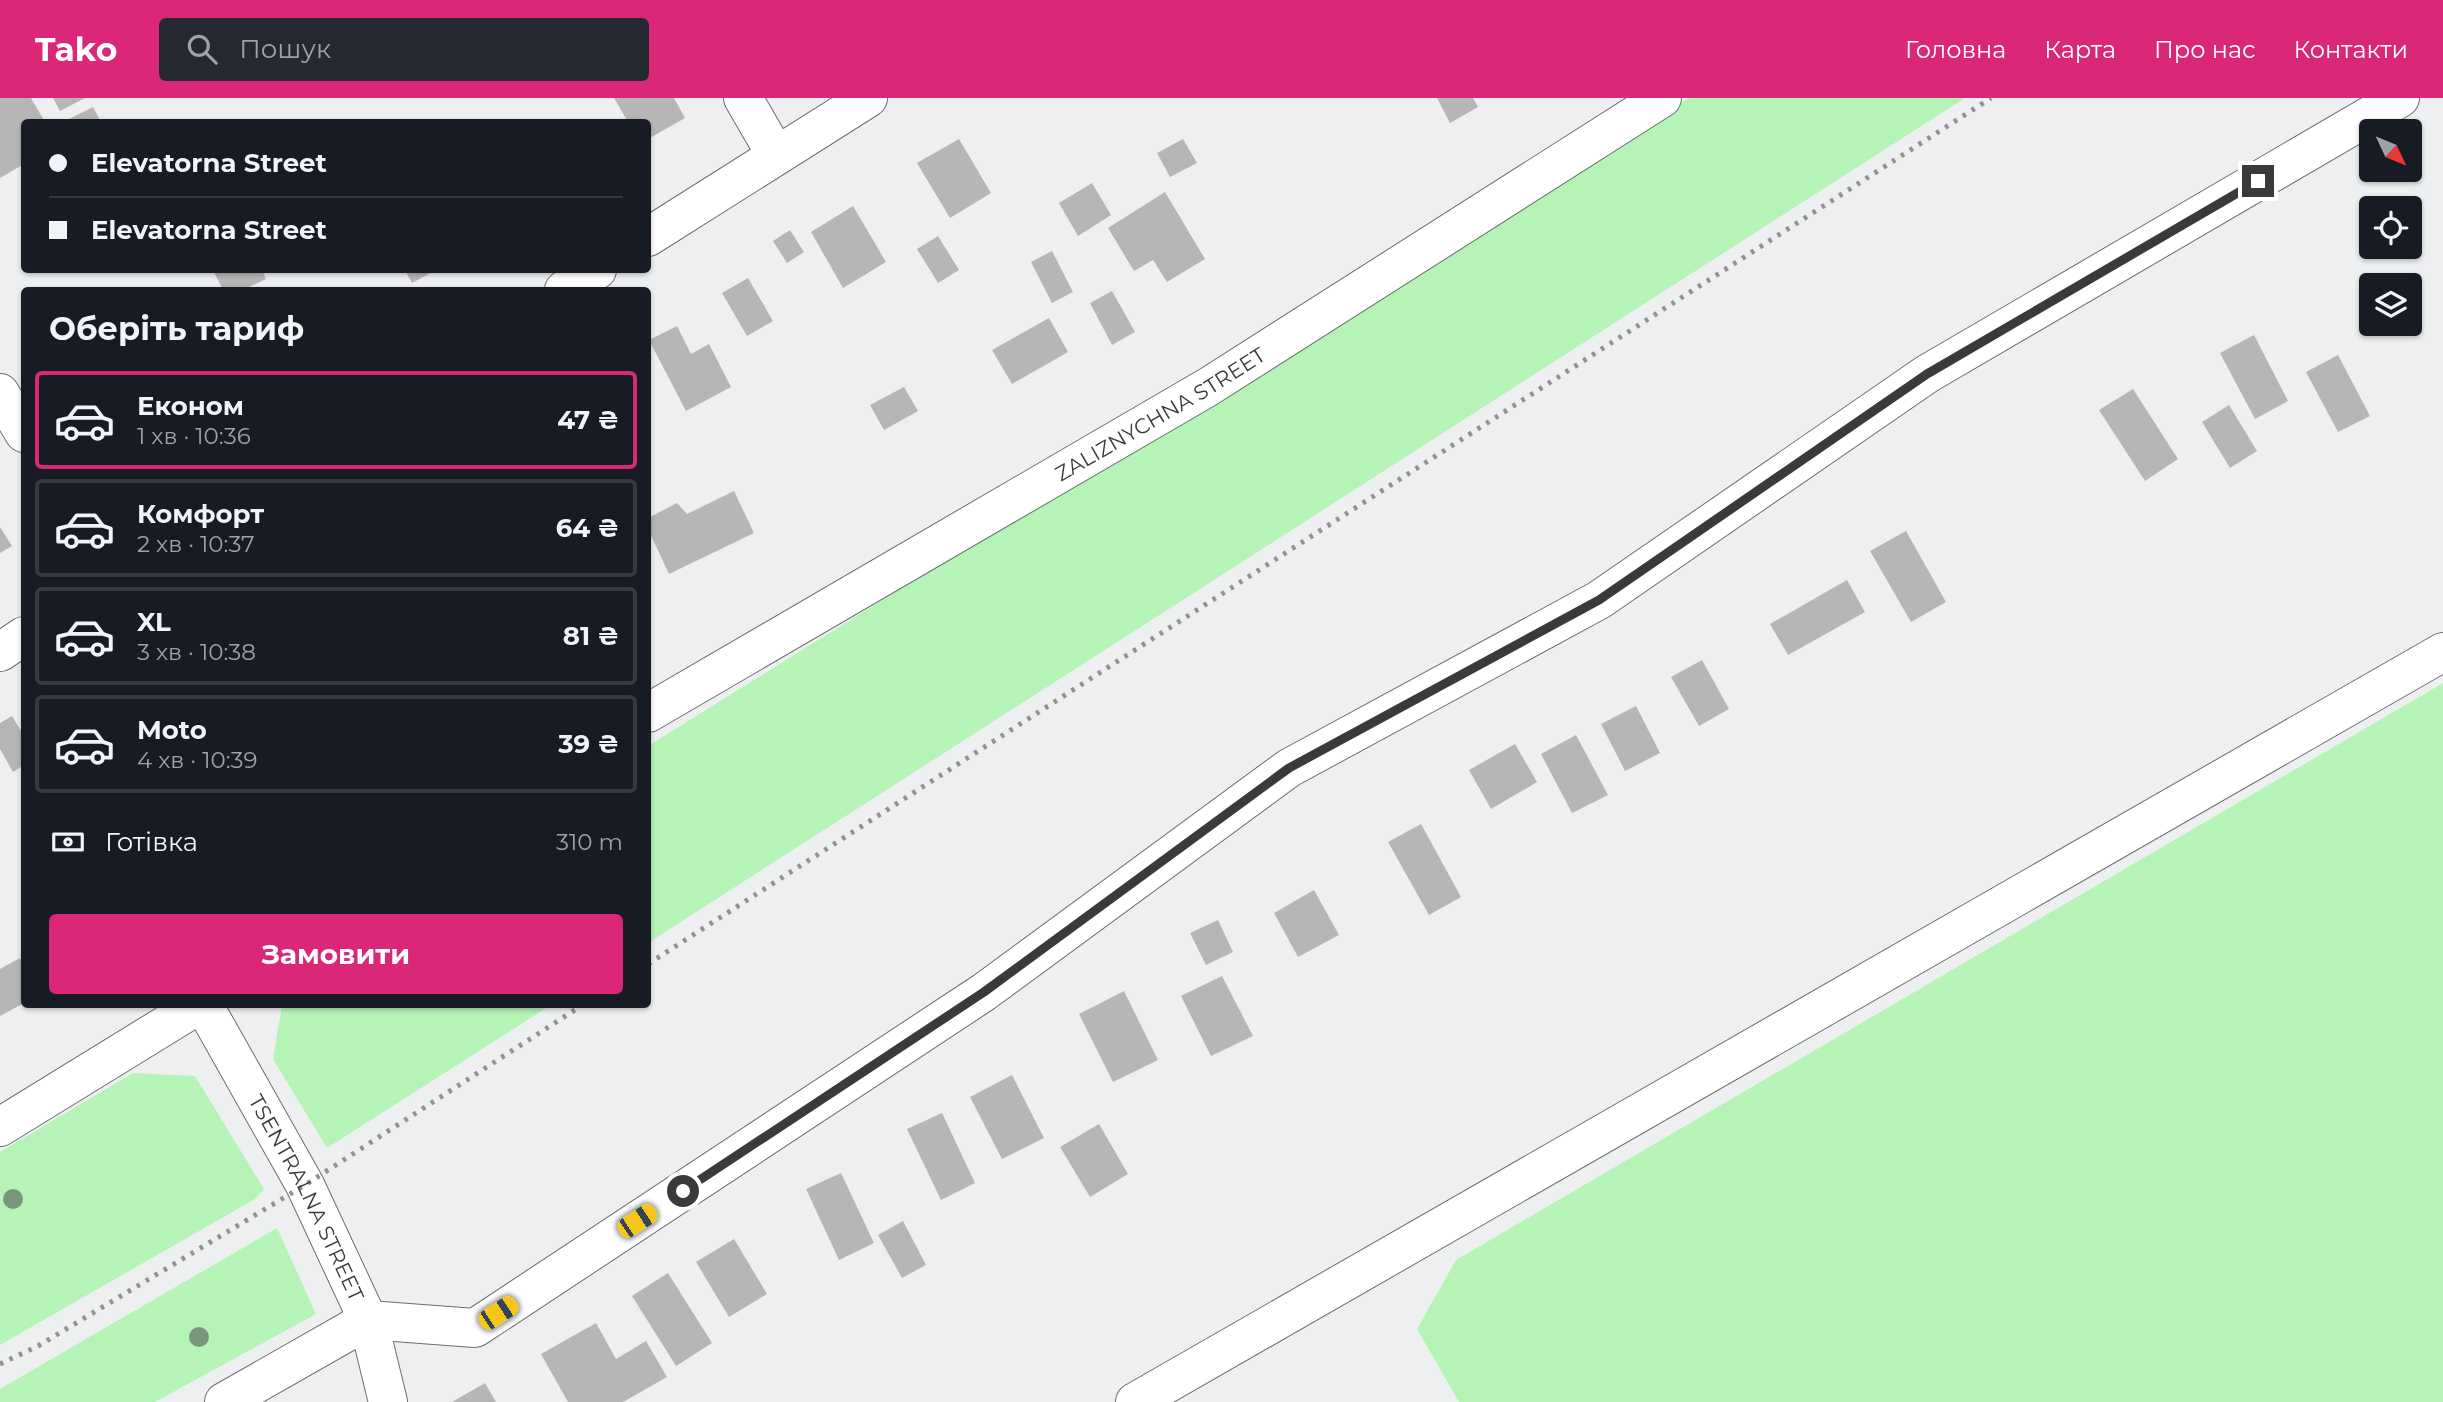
<!DOCTYPE html>
<html lang="uk">
<head>
<meta charset="utf-8">
<style>
	:root { --surface:#171b24; --page:#242831; --text:#f1f3f6; --muted:#9ea1a6; --line:#363941; --accent:#db2777 }
	body { margin:0; font-family:Montserrat,sans-serif; background:var(--page); color:var(--text); height:100vh; display:flex; flex-direction:column; font-size:26px; white-space:nowrap }
	* { box-sizing:border-box; margin:0 }
	p { font-size:23px; color:var(--muted) }
	.icon { flex:none; width:38px; height:38px; fill:none; stroke:currentColor; stroke-width:2; stroke-linecap:round; stroke-linejoin:round }
	.map { position:relative; flex:1; overflow:hidden }
	.side { position:absolute; left:21px; top:189px; width:630px; height:721px; display:flex; flex-direction:column; background:var(--surface); border-radius:7px; box-shadow:0 2px 5px #0004 }
	.side>* { flex:none }
	.hud { position:absolute; left:21px; top:21px; width:630px; height:154px; border-radius:7px; box-shadow:0 2px 5px #0004; display:grid; align-content:center; height:154px; padding:0 28px; background:var(--surface) }
	.needle { width:46px; rotate:134deg }
	.buttons { position:absolute; left:2359px; top:21px; display:grid; gap:14px }
	.buttons a { display:grid; place-items:center; width:63px; height:63px; border-radius:7px; background:var(--surface); box-shadow:0 2px 5px #0004; font-size:35px }
	.end { position:absolute; width:32px; height:32px; margin:-16px; border:9px solid #3a3a3a; background:#fff; box-shadow:0 0 0 4px #fff }
	.from { border-radius:50% }
	.car { position:absolute; width:21px; height:42px; margin:-21px -10px; border-radius:9px; box-shadow:0 0 5px 2px #0007; background:linear-gradient(#f5c518 24%,#345 0 40%,#f5c518 0 76%,#345 0 86%,#f5c518 0) }
	.hud b { display:flex; align-items:center; gap:24px; height:66px; font-size:26px }
	.hud b+b { border-top:2px solid var(--line) }
	.hud i { width:18px; height:18px; background:var(--text) }
	ul { padding:0; list-style:none }
	li { display:flex; align-items:center; gap:21px; height:98px; margin:0 14px 10px; padding:0 14px; border:4px solid var(--line); border-radius:7px }
	li div { flex:1 }
	li b { display:block; font-size:26px }
	li em { font-style:normal; font-weight:700 }
	li.selected { border-color:var(--accent) }
	li>.icon { width:63px; height:63px; stroke-width:1.5 }
	h2 { padding:0 28px; font-size:32px; line-height:84px }
	.pay { display:flex; align-items:center; gap:18px; height:77px; padding:0 28px; font-size:26px }
	.pay p { margin-inline-start:auto }
	.cta { display:flex; gap:14px; margin-top:auto; padding:14px 28px }
	.cta a { flex:1; height:80px; border-radius:7px; background:var(--accent); color:#fff; font-size:28px; font-weight:700; line-height:80px; text-align:center }
	header { display:flex; align-items:center; gap:42px; box-sizing:border-box; height:98px; padding:0 35px; background:var(--accent); color:#fff }
	header strong { font-size:33px }
	nav { display:flex; gap:38px; margin-inline-start:auto; font-size:24px }
	.search { width:490px; height:63px; background:var(--page); display:flex; align-items:center; gap:18px; box-sizing:border-box; padding:0 24px; border-radius:7px; color:var(--muted); font-size:26px }
	.map>svg:first-child { display:block }
	.green { fill:#b5f4b6 }
	.building { fill:#b6b6b7 }
	.lines { fill:none; stroke-linecap:round; stroke-linejoin:round }
	.minor-casing { stroke:#6c6d6e; stroke-width:40 }
	.major-casing { stroke:#6c6d6e; stroke-width:40 }
	.minor { stroke:#fff; stroke-width:38 }
	.major { stroke:#fff; stroke-width:38 }
	.rail { stroke:#919292; stroke-width:5; stroke-dasharray:3.5 7; stroke-linecap:butt }
	.tree { fill:#79967c }
	.route { stroke:#3a3a3a; stroke-width:9 }
	.labels { text-anchor:middle; dominant-baseline:central; stroke-width:5; stroke-linejoin:round; paint-order:stroke }
	.street-label { font-size:21px; fill:#3a3a3a; stroke:#eeeff0 }
</style>
</head>
<body>
<header>
<strong>Tako</strong>
<div class="search"><svg class="icon" aria-label="search" viewBox="0 0 24 24"><circle cx="10" cy="10" r="6"/><path d="M15 15l6 6"/></svg>Пошук</div>
<nav><a>Головна</a><a>Карта</a><a>Про нас</a><a>Контакти</a></nav>
</header>
<div class="map">
<svg width="2443" height="1304" viewBox="0 0 2443 1304">
	<rect width="100%" height="100%" fill="#eeeff0"/>
	<path class="green" d="M 1689,0 L 1965,0 L 648,845 L 648,648 Z
		M 2443,585 L 2443,1304 L 1459,1304 L 1417,1231 L 1456,1162 Z
		M 282,907 L 282,906 L 551,907 L 327,1050 L 273,961 Z
		M 133,975 L 195,978 L 264,1091 L 255,1101 L 0,1247 L 0,1054 Z
		M 277,1130 L 316,1216 L 155,1304 L 0,1304 L 0,1291 Z"/>
	<path class="building" d="M 0,0 L 31,0 L 45,24 L 24,24 L 24,66 L 0,80 Z
		M 53,0 L 85,0 L 60,13 Z
		M 614,0 L 674,0 L 685,20 L 648,41 L 648,24 L 628,24 Z
		M 1437,0 L 1473,0 L 1478,9 L 1450,25 Z
		M 93,9 L 101,24 L 71,24 L 69,21 Z
		M 959,41 L 991,95 L 950,120 L 917,65 Z
		M 1183,41 L 1197,65 L 1170,79 L 1157,55 Z
		M 1092,85 L 1111,117 L 1078,138 L 1059,105 Z
		M 1165,94 L 1205,161 L 1167,184 L 1153,162 L 1134,173 L 1108,130 Z
		M 853,108 L 886,164 L 843,190 L 811,134 Z
		M 790,132 L 804,154 L 787,165 L 773,143 Z
		M 938,138 L 959,172 L 938,185 L 917,151 Z
		M 1052,153 L 1073,194 L 1052,205 L 1031,164 Z
		M 213,172 L 262,172 L 266,181 L 243,192 L 223,192 Z
		M 405,172 L 436,172 L 412,185 Z
		M 748,180 L 773,223 L 747,238 L 722,195 Z
		M 1112,193 L 1135,234 L 1112,247 L 1090,205 Z
		M 1049,220 L 1068,254 L 1012,286 L 992,252 Z
		M 677,228 L 691,256 L 709,246 L 731,289 L 686,313 L 649,242 Z
		M 2254,237 L 2288,303 L 2255,321 L 2220,255 Z
		M 2338,257 L 2370,318 L 2338,334 L 2306,274 Z
		M 904,289 L 918,313 L 884,332 L 870,307 Z
		M 2133,291 L 2178,361 L 2145,383 L 2099,312 Z
		M 2229,307 L 2257,353 L 2230,370 L 2202,324 Z
		M 734,393 L 754,435 L 669,476 L 648,431 L 648,420 L 677,405 L 687,416 Z
		M 0,429 L 12,448 L 0,455 Z
		M 1906,433 L 1946,504 L 1911,524 L 1870,453 Z
		M 1847,482 L 1865,514 L 1788,557 L 1770,526 Z
		M 1702,562 L 1729,611 L 1699,628 L 1671,579 Z
		M 1636,608 L 1660,655 L 1625,673 L 1601,626 Z
		M 12,618 L 24,638 L 24,667 L 13,674 L 0,651 L 0,625 Z
		M 1576,637 L 1608,697 L 1572,715 L 1541,656 Z
		M 1515,646 L 1537,684 L 1491,711 L 1469,672 Z
		M 1421,726 L 1461,799 L 1429,817 L 1388,744 Z
		M 1314,792 L 1339,837 L 1298,859 L 1274,815 Z
		M 1218,822 L 1233,854 L 1206,867 L 1190,835 Z
		M 20,860 L 24,869 L 24,905 L 0,918 L 0,871 Z
		M 1222,878 L 1253,938 L 1211,958 L 1181,898 Z
		M 1124,893 L 1158,962 L 1113,984 L 1079,916 Z
		M 1012,977 L 1044,1040 L 1002,1061 L 970,999 Z
		M 942,1015 L 975,1085 L 941,1102 L 907,1031 Z
		M 1099,1026 L 1128,1076 L 1090,1099 L 1060,1049 Z
		M 841,1075 L 874,1145 L 839,1162 L 806,1091 Z
		M 903,1123 L 926,1167 L 902,1180 L 878,1137 Z
		M 734,1141 L 767,1196 L 729,1219 L 696,1164 Z
		M 668,1175 L 712,1245 L 676,1268 L 632,1198 Z
		M 596,1225 L 616,1261 L 646,1243 L 667,1279 L 623,1304 L 568,1304 L 541,1256 Z
		M 485,1285 L 496,1304 L 452,1304 Z"/>
	<g class="lines">
		<g class="minor-casing">
			<g id="minor">
				<path d="M 743,0 L 776,57"/>
				<path d="M 648,139 L 868,0"/>
				<path d="M 564,192 L 597,172"/>
				<path d="M 0,554 L 24,538"/>
				<path id="s1" d="M 648,615 L 1208,289 L 1662,0"/>
				<path d="M 0,1029 L 200,906"/>
				<path d="M 224,1304 L 368,1222 L 475,1230 L 984,894 L 1289,670 L 1599,502 L 1927,276 L 2400,0"/>
				<path d="M 1135,1304 L 2443,554"/>
			</g>
		</g>
		<g class="major-casing">
			<g id="major">
				<path d="M 0,295 L 24,335"/>
				<path id="s2" d="M 203,906 L 305,1087 L 368,1222 L 388,1304"/>
			</g>
		</g>
		<use href="#minor" class="minor"/>
		<use href="#major" class="major"/>
		<path class="rail" d="M 648,866 L 1991,0
			M 0,1266 L 38,1248 L 305,1087 L 584,906"/>
	</g>
	<g class="tree">
		<circle cx="13" cy="1101" r="10"/>
		<circle cx="199" cy="1239" r="10"/>
	</g>
	<g class="lines">
		<path class="route" d="M 683,1093 L 984,894 L 1289,670 L 1599,502 L 1927,276 L 2258,83"/>
	</g>
	<g class="labels">
		<g class="street-label">
			<text stroke="none"><textPath href="#s1" startOffset="593">ZALIZNYCHNA STREET</textPath></text>
			<text stroke="none"><textPath href="#s2" startOffset="220">TSENTRALNA STREET</textPath></text>
		</g>
	</g>
</svg>
<div class="buttons">
<a><svg class="needle" viewBox="-14 -14 28 28"><path d="M0-13l5 13h-10z" fill="#e53935"/><path d="M0 13l5-13h-10z" fill="#9ea1a6"/></svg></a>
<a><svg class="icon" aria-label="locate" viewBox="0 0 24 24"><circle cx="12" cy="12" r="6"/><path d="M12 2v4M12 18v4M2 12h4M18 12h4"/></svg></a>
<a><svg class="icon" aria-label="layers" viewBox="0 0 24 24"><path d="M12 4l9 5-9 5-9-5zM3 14l9 5 9-5"/></svg></a>
</div>
<i class="end from" style="left:683px;top:1093px"></i>
<i class="end" style="left:2258px;top:83px"></i>
<i class="car" style="left:637px;top:1123px;rotate:57deg"></i>
<i class="car" style="left:498px;top:1215px;rotate:57deg"></i>
<div class="hud">
<b><i class="from"></i>Elevatorna Street</b>
<b><i></i>Elevatorna Street</b>
</div>
<section class="side">
<h2>Оберіть тариф</h2>
<ul>
<li class="selected"><svg class="icon" aria-label="car" viewBox="0 0 24 24"><path d="M5 17H2v-5l4-1 3-4h7l3 4 3 1v5h-3M9 17h6M6 11h13"/><circle cx="7" cy="17" r="2"/><circle cx="17" cy="17" r="2"/></svg><div><b>Економ</b><p>1 хв · 10:36</p></div><em>47 ₴</em></li>
<li><svg class="icon" aria-label="car" viewBox="0 0 24 24"><path d="M5 17H2v-5l4-1 3-4h7l3 4 3 1v5h-3M9 17h6M6 11h13"/><circle cx="7" cy="17" r="2"/><circle cx="17" cy="17" r="2"/></svg><div><b>Комфорт</b><p>2 хв · 10:37</p></div><em>64 ₴</em></li>
<li><svg class="icon" aria-label="car" viewBox="0 0 24 24"><path d="M5 17H2v-5l4-1 3-4h7l3 4 3 1v5h-3M9 17h6M6 11h13"/><circle cx="7" cy="17" r="2"/><circle cx="17" cy="17" r="2"/></svg><div><b>XL</b><p>3 хв · 10:38</p></div><em>81 ₴</em></li>
<li><svg class="icon" aria-label="car" viewBox="0 0 24 24"><path d="M5 17H2v-5l4-1 3-4h7l3 4 3 1v5h-3M9 17h6M6 11h13"/><circle cx="7" cy="17" r="2"/><circle cx="17" cy="17" r="2"/></svg><div><b>Moto</b><p>4 хв · 10:39</p></div><em>39 ₴</em></li>
</ul>
<div class="pay"><svg class="icon" aria-label="cash" viewBox="0 0 24 24"><path d="M3 7h18v10H3z"/><circle cx="12" cy="12" r="2"/></svg>Готівка<p>310 m</p></div>
<div class="cta"><a>Замовити</a></div>
</section>
</div>
</body>
</html>
